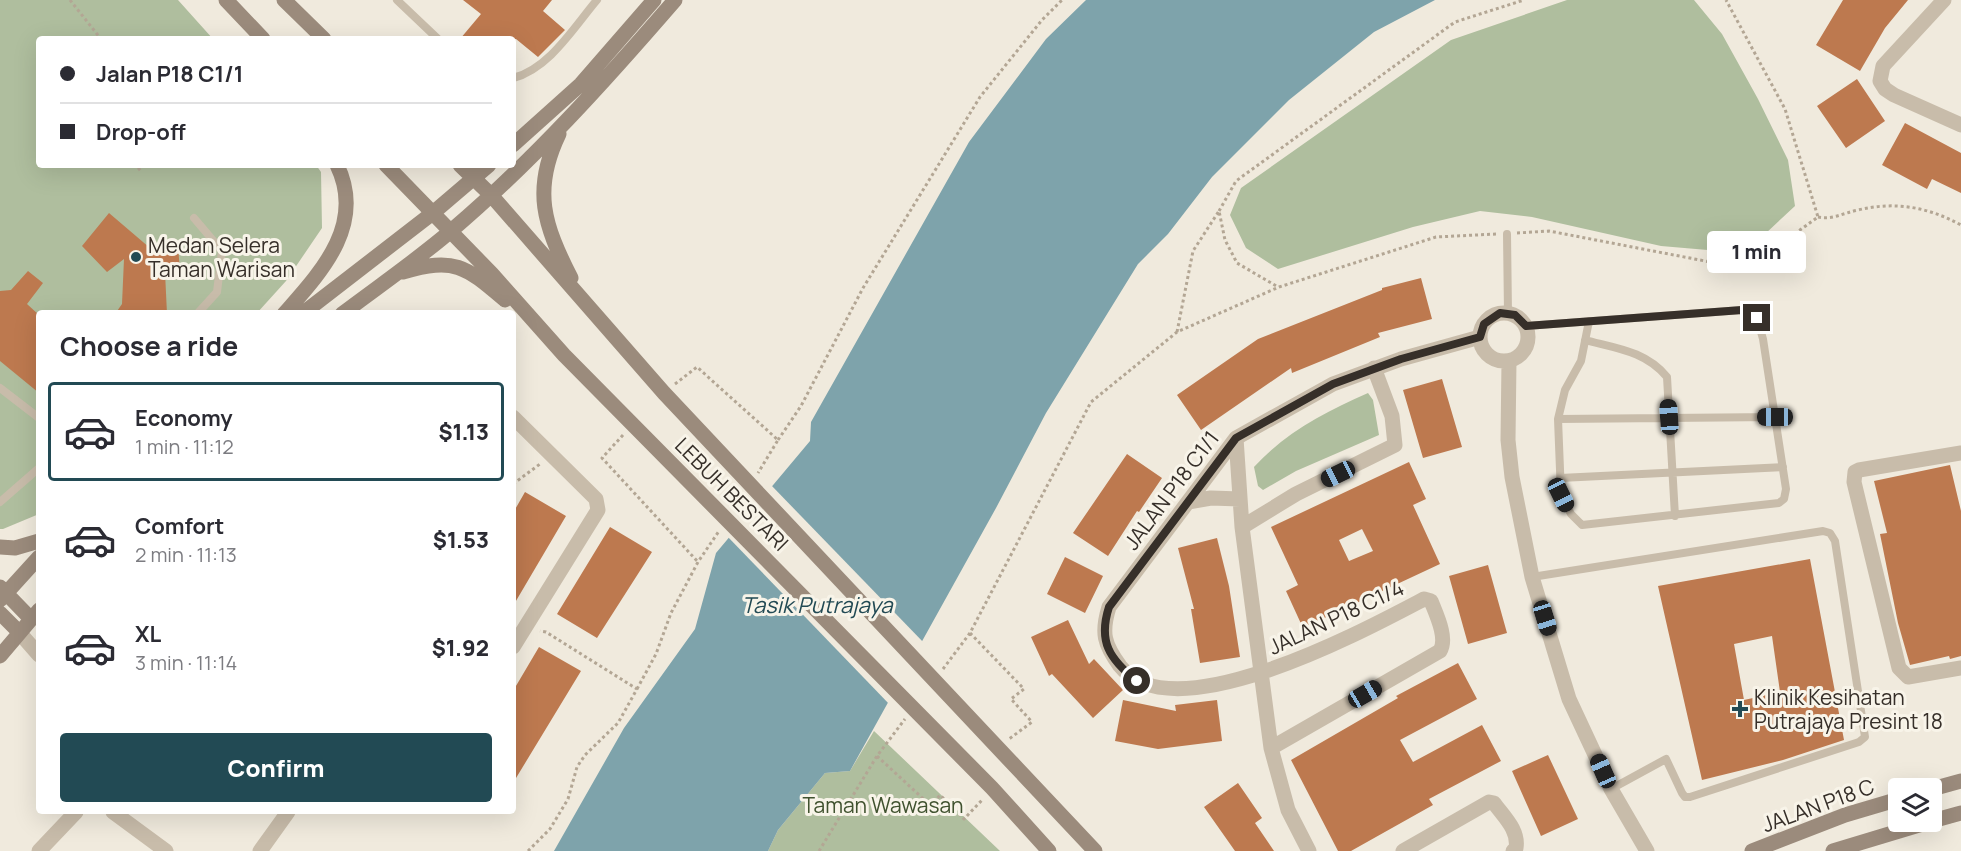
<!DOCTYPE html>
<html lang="en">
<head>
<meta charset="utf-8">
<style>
	:root { --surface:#fff; --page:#f7f7f7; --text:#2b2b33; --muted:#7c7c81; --line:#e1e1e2; --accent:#224a54 }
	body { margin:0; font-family:Manrope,sans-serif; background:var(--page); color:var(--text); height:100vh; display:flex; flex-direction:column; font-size:22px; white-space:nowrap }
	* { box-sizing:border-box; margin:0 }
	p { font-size:20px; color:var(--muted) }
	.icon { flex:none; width:33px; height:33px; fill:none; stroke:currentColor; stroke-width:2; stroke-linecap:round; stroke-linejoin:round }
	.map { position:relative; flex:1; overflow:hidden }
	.panel { position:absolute; left:36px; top:310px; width:480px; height:504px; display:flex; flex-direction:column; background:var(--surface); border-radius:6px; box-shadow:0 6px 24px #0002 }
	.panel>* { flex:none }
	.guide { position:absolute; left:36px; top:36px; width:480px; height:132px; border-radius:6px; box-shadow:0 6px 24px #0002; display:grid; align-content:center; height:132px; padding:0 24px; background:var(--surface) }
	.buttons { position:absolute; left:1888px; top:778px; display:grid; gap:12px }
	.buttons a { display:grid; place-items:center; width:54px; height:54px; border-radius:6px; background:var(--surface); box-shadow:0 6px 24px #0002; font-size:30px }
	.end { position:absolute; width:27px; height:27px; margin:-14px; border:8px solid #362f29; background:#fff; box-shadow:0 0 0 3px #fff }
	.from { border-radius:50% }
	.bubble { position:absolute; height:42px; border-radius:6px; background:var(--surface); box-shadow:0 6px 24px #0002; font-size:20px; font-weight:800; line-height:42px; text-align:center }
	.car { position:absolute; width:18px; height:36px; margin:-18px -9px; border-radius:8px; box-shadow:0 0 4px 2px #0007; background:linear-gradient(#222 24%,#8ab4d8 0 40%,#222 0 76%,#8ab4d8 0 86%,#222 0) }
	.guide b { display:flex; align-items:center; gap:21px; height:57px; font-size:22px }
	.guide b+b { border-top:2px solid var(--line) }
	.guide i { width:15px; height:15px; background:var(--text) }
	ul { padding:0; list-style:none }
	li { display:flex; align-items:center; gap:18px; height:99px; margin:0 12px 9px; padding:0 12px; border:3px solid transparent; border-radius:6px }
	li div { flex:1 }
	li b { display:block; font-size:22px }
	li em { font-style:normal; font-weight:800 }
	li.selected { border-color:var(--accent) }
	li>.icon { width:54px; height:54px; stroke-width:1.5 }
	h2 { padding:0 24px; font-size:27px; line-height:72px }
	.cta { display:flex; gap:12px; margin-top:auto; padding:12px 24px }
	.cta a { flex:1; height:69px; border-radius:6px; background:var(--accent); color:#fff; font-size:24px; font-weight:800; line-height:69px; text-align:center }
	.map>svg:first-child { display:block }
	.green { fill:#afbe9e }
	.water { fill:#7ea3ab }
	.pier { fill:#f0eadd }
	.building { fill:#bd794f; fill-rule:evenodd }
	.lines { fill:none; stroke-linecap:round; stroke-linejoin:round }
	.path { stroke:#b3a694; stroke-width:3; stroke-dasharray:3 3; stroke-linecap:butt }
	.lane { stroke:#c8bcaa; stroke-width:8 }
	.street { stroke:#c8bcaa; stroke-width:15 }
	.secondary { stroke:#9b8b7c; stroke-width:15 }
	.route { stroke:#362f29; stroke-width:8 }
	.poi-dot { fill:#224a54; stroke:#f8f4e9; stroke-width:2 }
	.labels { text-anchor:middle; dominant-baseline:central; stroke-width:6; stroke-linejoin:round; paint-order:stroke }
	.poi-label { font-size:21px; fill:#362f29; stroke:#f8f4e9; text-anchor:start }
	.street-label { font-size:21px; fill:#362f29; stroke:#f8f4e9 }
	.park-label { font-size:21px; fill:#40522f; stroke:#f8f4e9 }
	.water-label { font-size:22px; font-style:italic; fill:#224a54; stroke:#f8f4e9 }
</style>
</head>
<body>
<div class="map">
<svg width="1961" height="851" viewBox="0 0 1961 851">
	<rect width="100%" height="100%" fill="#f0eadd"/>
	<path class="green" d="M 0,0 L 178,0 L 213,39 L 39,39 L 39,165 L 316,165 L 321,172 L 322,228 L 286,281 L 257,313 L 39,314 L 39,514 L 3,529 L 0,529 Z
		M 1567,0 L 1694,0 L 1722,34 L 1758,99 L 1788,160 L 1795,206 L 1765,234 L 1731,252 L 1661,246 L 1532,217 L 1480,211 L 1413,227 L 1278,269 L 1246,248 L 1230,215 L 1241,188 L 1451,40 Z
		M 1368,393 L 1373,400 L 1379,435 L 1296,471 L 1263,490 L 1258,486 L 1254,467 C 1286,432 1325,412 1368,393 Z
		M 874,731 L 1000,851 L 768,851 L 778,830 L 825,773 L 850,771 Z"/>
	<path class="water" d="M 1086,0 L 1435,0 L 1374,32 L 1289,100 L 1212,177 L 1168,234 L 1138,264 L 1046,413 L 996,508 L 850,771 L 825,773 L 778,830 L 768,851 L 554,851 L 624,728 L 695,629 L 716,553 L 810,441 L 811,422 L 969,142 L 1046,39 Z"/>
	<path class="pier" d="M 770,484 L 925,644 L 891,706 L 727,536 Z"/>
	<path class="building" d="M 463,0 L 552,0 L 543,11 L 565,30 L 538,57 L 516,39 L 460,39 L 481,14 Z
		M 1843,0 L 1908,0 L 1885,28 L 1860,71 L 1816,45 Z
		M 1857,79 L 1885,121 L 1846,148 L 1817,106 Z
		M 1905,123 L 1961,153 L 1961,193 L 1932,179 L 1927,189 L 1882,165 Z
		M 109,213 L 150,248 L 178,246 L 180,271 L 165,272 L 167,314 L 115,314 L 122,304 L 124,259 L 107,272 L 82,246 Z
		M 28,271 L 43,283 L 27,304 L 39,315 L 39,393 L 0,361 L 0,291 L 11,290 Z
		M 1421,278 L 1432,319 L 1378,333 L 1380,337 L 1292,373 L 1291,368 L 1201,430 L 1177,395 L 1258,339 L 1382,290 L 1382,288 Z
		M 1442,379 L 1462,447 L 1423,458 L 1403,390 Z
		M 1127,454 L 1162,478 L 1139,512 L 1137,511 L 1108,556 L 1073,533 Z
		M 1409,462 L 1426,499 L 1413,505 L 1440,564 L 1303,628 L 1286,591 L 1298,585 L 1271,527 ZM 1362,529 L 1373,551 L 1349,561 L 1339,540 Z
		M 1950,465 L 1961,511 L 1961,656 L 1950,659 L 1949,656 L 1910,665 L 1898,623 L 1880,534 L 1887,533 L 1874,481 Z
		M 525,492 L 566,516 L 513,606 L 513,513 Z
		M 610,527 L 652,552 L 597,638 L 557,614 Z
		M 1217,538 L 1229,586 L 1240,657 L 1200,663 L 1191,609 L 1194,609 L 1178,548 Z
		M 1065,557 L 1103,576 L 1085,613 L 1047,594 Z
		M 1810,559 L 1844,740 L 1783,760 L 1702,780 L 1658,586 ZM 1772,636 L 1780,692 L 1744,700 L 1734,644 Z
		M 1488,565 L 1507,633 L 1468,644 L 1449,576 Z
		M 1068,620 L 1089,664 L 1094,659 L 1123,690 L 1093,718 L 1052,674 L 1049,676 L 1031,637 Z
		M 539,647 L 581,671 L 513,783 L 513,691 Z
		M 1458,663 L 1477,699 L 1400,740 L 1413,762 L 1482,725 L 1501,761 L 1429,799 L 1433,805 L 1351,851 L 1338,851 L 1291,760 L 1398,698 L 1396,696 Z
		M 1123,700 L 1176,711 L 1175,705 L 1217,700 L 1222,741 L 1158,749 L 1115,741 Z
		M 1548,755 L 1578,819 L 1541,836 L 1512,771 Z
		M 1238,783 L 1262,818 L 1255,823 L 1274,851 L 1235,851 L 1204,807 Z"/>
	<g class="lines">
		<path class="path" d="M 70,0 L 101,39
			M 138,170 L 144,165
			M 1219,211 L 1236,181 L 1455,22 L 1524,0
			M 1818,217 C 1833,220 1843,213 1858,210 C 1895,201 1928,207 1961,225
			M 1517,233 L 1549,231 L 1726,265 C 1765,257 1786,240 1818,217 L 1785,109 L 1726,0
			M 1177,332 L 1193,251 L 1219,211 L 1225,240 L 1237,263 L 1278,287
			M 675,384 L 697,367 L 778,440 L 758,473
			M 623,435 L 602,458 L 698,562
			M 778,440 L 801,406 L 863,288 L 980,97 L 1042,20 L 1062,0
			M 513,484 L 540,464
			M 734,508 L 742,496
			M 970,633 L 1024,689 L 1011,699 L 1032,722 L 1009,739
			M 943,669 L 970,633 L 1091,402 L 1177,332 L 1279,287 L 1436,237 L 1496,234
			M 637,689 L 656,654 L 671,613 L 698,562 L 719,531
			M 877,756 L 931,806 L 940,795 L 964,819 L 983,799
			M 528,851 L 550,829 L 568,799 L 577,767 L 585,755 L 618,723 L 637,689 L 546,632 L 540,631
			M 819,851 L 877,756 L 905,719"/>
		<path class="lane" d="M 397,0 L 438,39
			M 513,78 C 549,69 574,27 597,0
			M 194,218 L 222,251 L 217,292 L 197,314
			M 1507,234 L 1508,313
			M 1526,326 L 1742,310 L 1757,318 L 1763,339 L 1786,489 L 1784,499 L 1779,503 L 1582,525 L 1571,514 L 1561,495 L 1558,419 L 1565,390 L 1581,361 L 1589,321
			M 1585,340 C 1615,348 1646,351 1667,377 L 1675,516
			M 0,388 L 39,418
			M 1558,419 L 1775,417
			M 1560,478 L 1783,467
			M 0,502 L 39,468
			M 1532,577 L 1823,531 L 1830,533 L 1835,541 L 1865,737 L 1859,742 L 1690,797 L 1685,797 L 1682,793 L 1666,759 L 1611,789"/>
		<path class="street" d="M 1944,0 L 1883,66 L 1880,81 L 1885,89 L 1894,95 L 1961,125
			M1480 337a24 24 0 1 1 48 0a24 24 0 1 1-48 0Z
			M 1509,361 L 1508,440 L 1512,477 L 1532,577 L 1569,699 L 1611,789 L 1647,851
			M 513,417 L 596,499 L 598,510 L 513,647
			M 1236,438 L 1242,527 L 1271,748 L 1288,810 L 1309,851
			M 1961,453 L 1859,470 L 1855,472 L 1854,482 L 1899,668 L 1908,677 L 1961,668
			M 1188,502 L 1211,498 L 1240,499
			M 1242,527 L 1296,494 L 1395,445 L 1392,416 L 1374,368
			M 18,631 L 39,655
			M 1271,748 L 1440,651 C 1448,638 1436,614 1431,601 L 1424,599 C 1365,630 1173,734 1120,666 C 1104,644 1101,633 1109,607 L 1236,438 L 1333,384 L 1401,359 L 1480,337
			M 113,812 L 166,851
			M 39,851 L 76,812
			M 260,851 L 288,812
			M 1403,851 L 1489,802 L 1494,803 C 1504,817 1519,830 1516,848 L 1513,851"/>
		<path class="secondary" d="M 226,0 L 263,39
			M 284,0 L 324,39
			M 559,134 C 532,190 544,225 571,278
			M 513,145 L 581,84 L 654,0
			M 386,165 L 492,274 L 564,355 L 992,788 L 1049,851
			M 460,165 L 491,195 L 664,393 L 1095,851
			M 403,272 C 455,257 465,266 505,300
			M 284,314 C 321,272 366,225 337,165
			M 302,314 L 434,212 L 489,165
			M 342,314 C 379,286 417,260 452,230 C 533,161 605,81 675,0
			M 0,547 L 15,548 L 39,541
			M 0,587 L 31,619
			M 0,600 L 39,557
			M 0,613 L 18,631
			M 0,656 L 39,610
			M 1932,789 L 1961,781
			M 1932,821 L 1961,813
			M 1752,851 L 1845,815 L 1899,799
			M 1833,851 L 1929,822"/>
	</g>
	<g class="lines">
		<path class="route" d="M 1137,681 C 1109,659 1098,641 1109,607 L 1236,438 L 1333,384 L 1401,359 L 1480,337 L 1484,324 L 1500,313 L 1515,315 L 1526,326 L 1742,310 L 1757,318"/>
	</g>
	<g class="poi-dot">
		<circle cx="136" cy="257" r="6"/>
		<path d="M1737 700h6v6h6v6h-6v6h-6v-6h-6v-6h6z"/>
	</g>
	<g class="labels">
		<g class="poi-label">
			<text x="148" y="245">Medan Selera<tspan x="148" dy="24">Taman Warisan</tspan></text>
			<text x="1754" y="697">Klinik Kesihatan<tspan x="1754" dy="24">Putrajaya Presint 18</tspan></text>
		</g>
		<g class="street-label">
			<text transform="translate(1171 490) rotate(-53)">JALAN P18 C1/1</text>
			<text transform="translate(732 494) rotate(45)">LEBUH BESTARI</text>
			<text transform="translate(1336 617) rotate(-25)">JALAN P18 C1/4</text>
			<text transform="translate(1818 805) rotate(-20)">JALAN P18 C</text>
		</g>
		<g class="park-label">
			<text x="883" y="805">Taman Wawasan</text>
		</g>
		<g class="water-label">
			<text x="817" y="605">Tasik Putrajaya</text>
		</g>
	</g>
</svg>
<div class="buttons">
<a><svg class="icon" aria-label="layers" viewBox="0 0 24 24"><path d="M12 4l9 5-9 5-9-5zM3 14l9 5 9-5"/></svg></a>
</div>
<i class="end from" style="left:1137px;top:681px"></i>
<i class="end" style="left:1757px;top:318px"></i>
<div class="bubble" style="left:1707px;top:231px;width:99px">1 min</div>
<i class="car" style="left:1669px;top:417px;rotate:356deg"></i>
<i class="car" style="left:1775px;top:417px;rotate:270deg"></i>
<i class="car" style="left:1338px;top:474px;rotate:244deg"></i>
<i class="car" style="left:1561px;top:495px;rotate:154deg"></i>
<i class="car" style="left:1545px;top:618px;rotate:163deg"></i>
<i class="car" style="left:1365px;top:694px;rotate:60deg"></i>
<i class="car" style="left:1603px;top:771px;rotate:336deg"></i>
<div class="guide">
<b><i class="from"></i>Jalan P18 C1/1</b>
<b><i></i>Drop-off</b>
</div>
<section class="panel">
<h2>Choose a ride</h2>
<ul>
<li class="selected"><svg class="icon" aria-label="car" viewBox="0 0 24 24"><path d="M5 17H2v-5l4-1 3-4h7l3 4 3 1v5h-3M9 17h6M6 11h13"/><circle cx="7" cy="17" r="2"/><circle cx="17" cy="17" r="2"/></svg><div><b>Economy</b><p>1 min · 11:12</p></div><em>$1.13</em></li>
<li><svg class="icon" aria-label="car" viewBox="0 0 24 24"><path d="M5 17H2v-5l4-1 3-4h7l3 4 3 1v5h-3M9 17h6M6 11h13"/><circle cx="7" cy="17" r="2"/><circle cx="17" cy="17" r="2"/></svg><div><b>Comfort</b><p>2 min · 11:13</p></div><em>$1.53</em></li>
<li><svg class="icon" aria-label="car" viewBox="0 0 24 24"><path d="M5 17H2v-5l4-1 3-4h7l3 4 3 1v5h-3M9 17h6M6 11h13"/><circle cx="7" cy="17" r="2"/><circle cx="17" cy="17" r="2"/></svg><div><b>XL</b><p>3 min · 11:14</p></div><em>$1.92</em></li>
</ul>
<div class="cta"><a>Confirm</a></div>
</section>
</div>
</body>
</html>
